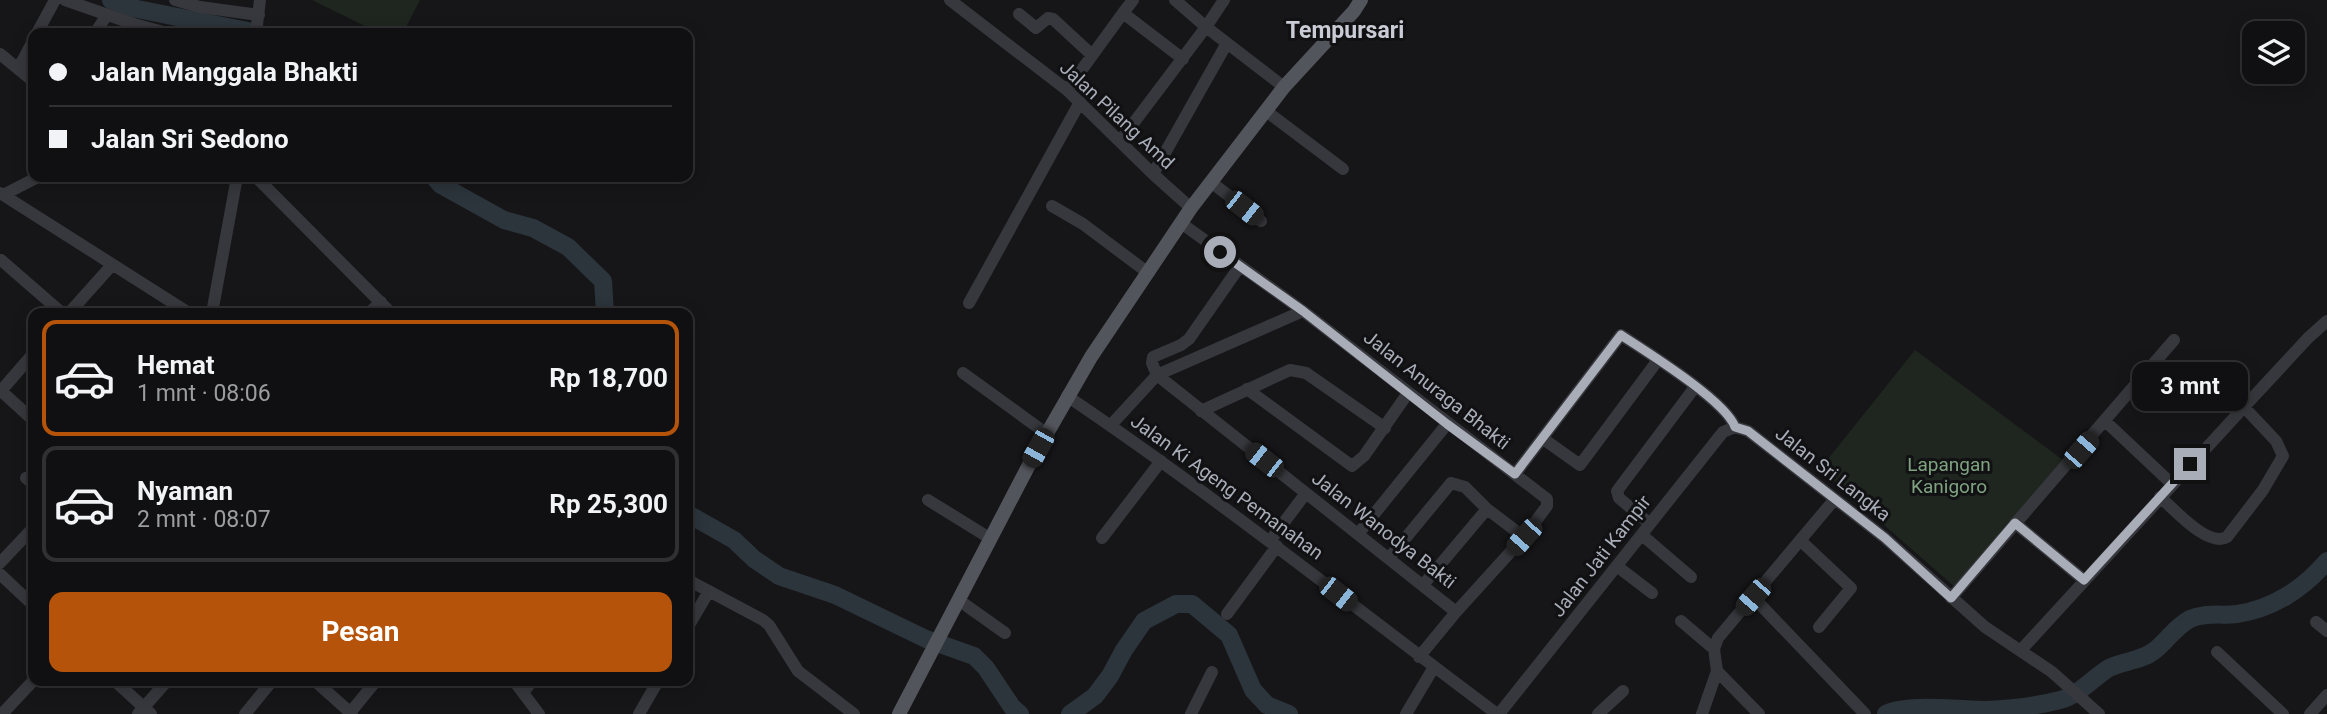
<!DOCTYPE html>
<html lang="id">
<head>
<meta charset="utf-8">
<style>
	:root { --surface:#101012; --page:#1e1e20; --text:#f1f3f6; --muted:#9c9d9f; --line:#303032; --accent:#b45309 }
	body { margin:0; font-family:Roboto,sans-serif; background:var(--page); color:var(--text); height:100vh; display:flex; flex-direction:column; font-size:26px; white-space:nowrap }
	* { box-sizing:border-box; margin:0 }
	p { font-size:23px; color:var(--muted) }
	.icon { flex:none; width:38px; height:38px; fill:none; stroke:currentColor; stroke-width:2; stroke-linecap:round; stroke-linejoin:round }
	.map { position:relative; flex:1; overflow:hidden }
	.details { position:absolute; left:28px; top:308px; width:665px; height:378px; display:flex; flex-direction:column; background:var(--surface); border-radius:14px; box-shadow:0 4px 18px #0003,0 0 0 2px var(--line) }
	.details>* { flex:none }
	.banner { position:absolute; left:28px; top:28px; width:665px; height:154px; border-radius:14px; box-shadow:0 4px 18px #0003,0 0 0 2px var(--line); display:grid; align-content:center; height:154px; padding:0 21px; background:var(--surface) }
	.tools { position:absolute; left:2242px; top:21px; display:grid; gap:14px }
	.tools a { display:grid; place-items:center; width:63px; height:63px; border-radius:14px; background:var(--surface); box-shadow:0 4px 18px #0003,0 0 0 2px var(--line); font-size:35px }
	.end { position:absolute; width:32px; height:32px; margin:-16px; border:9px solid #a8adb8; background:#111; box-shadow:0 0 0 4px #111 }
	.from { border-radius:50% }
	.bubble { position:absolute; height:49px; border-radius:14px; background:var(--surface); box-shadow:0 4px 18px #0003,0 0 0 2px var(--line); font-size:23px; font-weight:700; line-height:49px; text-align:center }
	.car { position:absolute; width:21px; height:42px; margin:-21px -10px; border-radius:9px; box-shadow:0 0 5px 2px #0007; background:linear-gradient(#222 24%,#8ab4d8 0 40%,#222 0 76%,#8ab4d8 0 86%,#222 0) }
	.banner b { display:flex; align-items:center; gap:24px; height:66px; font-size:26px }
	.banner b+b { border-top:2px solid var(--line) }
	.banner i { width:18px; height:18px; background:var(--text) }
	ul { padding:12px 0 0; list-style:none }
	li { display:flex; align-items:center; gap:21px; height:116px; margin:0 14px 10px; padding:0 7px; border:4px solid var(--line); border-radius:14px }
	li div { flex:1 }
	li b { display:block; font-size:26px }
	li em { font-style:normal; font-weight:700 }
	li.current { border-color:var(--accent) }
	li>.icon { width:63px; height:63px; stroke-width:1.5 }
	.action { display:flex; gap:14px; margin-top:auto; padding:14px 21px }
	.action a { flex:1; height:80px; border-radius:14px; background:var(--accent); color:#fff; font-size:28px; font-weight:700; line-height:80px; text-align:center }
	.map>svg:first-child { display:block }
	.green { fill:#1e261f }
	.lines { fill:none; stroke-linecap:round; stroke-linejoin:round }
	.river { stroke:#2c353c; stroke-width:18 }
	.minor { stroke:#37383d; stroke-width:12 }
	.major { stroke:#53555c; stroke-width:14 }
	.route { stroke:#a8adb8; stroke-width:9 }
	.labels { text-anchor:middle; dominant-baseline:central; stroke-width:6; stroke-linejoin:round; paint-order:stroke }
	.street-label { font-size:19px; fill:#a8adb8; stroke:#111113 }
	.park-label { font-size:19px; fill:#7fa381; stroke:#111113 }
	.quarter-label { font-size:23px; font-weight:bold; fill:#c9ccd4; stroke:#111113 }
</style>
</head>
<body>
<div class="map">
<svg width="2327" height="714" viewBox="0 0 2327 714">
	<rect width="100%" height="100%" fill="#161618"/>
	<path class="green" d="M 312,0 L 420,0 L 403,33 L 379,33 Z
		M 1915,350 L 2067,463 L 1956,588 L 1820,469 Z"/>
	<g class="lines">
		<path class="river" d="M 111,0 L 132,8 L 257,33
			M 434,177 L 441,185 L 504,220 L 533,228 L 568,247 L 603,281 L 605,313
			M 688,514 L 734,540 L 754,559 L 779,576 L 835,595 L 926,639 L 974,656 L 986,668 L 1012,707 L 1020,714
			M 1070,714 L 1095,696 L 1110,676 L 1124,650 L 1144,621 L 1176,604 L 1192,604 L 1229,635 L 1253,690 L 1267,705 L 1289,714
			M 1886,714 C 1904,703 1962,710 1986,710 C 2010,709 2037,706 2060,700 C 2078,696 2094,677 2109,668 C 2123,661 2141,661 2154,651 C 2167,641 2175,627 2190,619 C 2205,612 2221,616 2237,614 C 2273,609 2304,588 2327,561"/>
		<path class="minor" d="M 65,0 L 134,24 L 167,33
			M 175,0 L 200,7 L 259,15
			M 950,0 L 1067,90 L 1153,174 L 1191,208
			M 1133,0 L 1123,13 L 1183,59
			M 1175,0 L 1206,27 L 1284,87
			M 1019,14 L 1036,28 L 1048,18 L 1053,19 L 1092,55
			M 37,33 L 55,0
			M 95,33 L 107,15
			M 256,33 L 260,0
			M 0,54 L 33,81
			M 18,69 L 33,41
			M 1067,90 L 1123,13
			M 1266,111 L 1343,169
			M 1120,141 L 1206,27 L 1224,0
			M 1153,174 L 1227,43
			M 256,177 L 391,313
			M 1211,182 L 1261,221
			M 0,193 L 189,313
			M 5,194 L 38,177
			M 1052,206 L 1083,224 L 1147,272
			M 1181,223 L 1303,311 L 1547,499 L 1547,506 L 1524,537 L 1456,612 L 1419,657
			M 1,260 L 62,313
			M 1240,266 L 1189,339 L 1181,345 L 1153,357 L 1152,363 L 1157,375 L 1456,612
			M 969,303 L 1080,102
			M 69,313 L 112,265
			M 212,313 L 237,177
			M 369,313 L 381,302
			M 963,373 L 1047,434
			M 1247,389 L 1352,466 L 1364,456 L 1408,393
			M 0,390 L 33,420
			M 0,392 L 33,354
			M 1067,396 C 1215,496 1354,607 1497,714
			M 1201,411 L 1290,370 L 1306,373 L 1385,428
			M 2105,421 L 2172,484
			M 1111,425 L 1157,375 L 1303,311
			M 1735,427 L 1748,431 L 1885,538 L 1985,627 L 2052,672 L 2099,714
			M 1542,438 L 1580,465 L 1658,360
			M 1515,474 L 1621,335 C 1647,352 1726,401 1735,427
			M 26,478 L 33,484
			M 2160,497 C 2174,509 2208,548 2227,537 L 2263,490 L 2283,456 L 2276,441 L 2244,407
			M 928,500 L 991,539
			M 2015,523 L 2084,580
			M 1650,524 L 1619,498 L 1617,491 L 1695,387
			M 1358,534 L 1447,424
			M 1642,535 L 1691,577
			M 1102,538 L 1161,461
			M 1270,541 L 1306,493
			M 1801,541 L 1851,588 L 1819,627
			M 1389,558 L 1451,483 L 1465,487 L 1487,509 L 1524,537
			M 0,563 L 33,528
			M 1618,567 L 1652,593
			M 0,574 L 33,605
			M 688,580 L 763,620 L 769,625 L 798,671 L 854,714
			M 1423,585 L 1487,509
			M 1753,597 L 1865,714
			M 1951,598 L 2174,340
			M 960,601 L 1005,633
			M 1227,614 L 1277,546
			M 1681,621 L 1714,649
			M 2316,622 L 2327,631
			M 688,627 L 709,591
			M 2021,650 L 2244,407 L 2308,338 L 2327,321
			M 2217,652 L 2283,714
			M 1717,671 L 1759,714
			M 115,681 L 151,714
			M 315,681 L 352,714
			M 514,681 L 539,714
			M 523,693 L 532,681
			M 2,714 L 33,681
			M 138,714 L 167,681
			M 245,714 L 272,681
			M 349,714 L 376,681
			M 639,714 L 658,681
			M 1191,714 L 1212,672
			M 1406,714 L 1434,667
			M 1499,714 L 1723,432 L 1735,427
			M 1598,714 L 1623,691
			M 1702,714 L 1717,671 L 1714,649 L 1718,638 L 1834,500
			M 2310,714 L 2327,695"/>
		<path class="major" d="M 899,714 L 1030,463 L 1091,357 L 1191,208 L 1284,87 L 1354,11 L 1361,0"/>
	</g>
	<g class="lines">
		<path class="route" d="M 1220,252 L 1303,311 L 1447,424 L 1515,474 L 1621,335 C 1647,352 1726,401 1735,427 L 1748,431 L 1885,538 L 1951,598 L 2015,523 L 2084,580 L 2190,464"/>
	</g>
	<g class="labels">
		<g class="street-label">
			<text transform="translate(1117 115) rotate(43)">Jalan Pilang Amd</text>
			<text transform="translate(1437 390) rotate(38)">Jalan Anuraga Bhakti</text>
			<text transform="translate(1833 474) rotate(38)">Jalan Sri Langka</text>
			<text transform="translate(1227 487) rotate(36)">Jalan Ki Ageng Pemanahan</text>
			<text transform="translate(1384 530) rotate(38)">Jalan Wanodya Bakti</text>
			<text transform="translate(1601 556) rotate(-52)">Jalan Jati Kampir</text>
		</g>
		<g class="park-label">
			<text x="1949" y="464">Lapangan<tspan x="1949" dy="22">Kanigoro</tspan></text>
		</g>
		<g class="quarter-label">
			<text x="1345" y="30">Tempursari</text>
		</g>
	</g>
</svg>
<div class="tools">
<a><svg class="icon" aria-label="layers" viewBox="0 0 24 24"><path d="M12 4l9 5-9 5-9-5zM3 14l9 5 9-5"/></svg></a>
</div>
<i class="end from" style="left:1220px;top:252px"></i>
<i class="end" style="left:2190px;top:464px"></i>
<div class="bubble" style="left:2132px;top:362px;width:116px">3 mnt</div>
<i class="car" style="left:1244px;top:208px;rotate:128deg"></i>
<i class="car" style="left:1038px;top:448px;rotate:209deg"></i>
<i class="car" style="left:2081px;top:450px;rotate:41deg"></i>
<i class="car" style="left:1264px;top:460px;rotate:308deg"></i>
<i class="car" style="left:1524px;top:537px;rotate:222deg"></i>
<i class="car" style="left:1338px;top:594px;rotate:128deg"></i>
<i class="car" style="left:1753px;top:597px;rotate:221deg"></i>
<div class="banner">
<b><i class="from"></i>Jalan Manggala Bhakti</b>
<b><i></i>Jalan Sri Sedono</b>
</div>
<section class="details">
<ul>
<li class="current"><svg class="icon" aria-label="car" viewBox="0 0 24 24"><path d="M5 17H2v-5l4-1 3-4h7l3 4 3 1v5h-3M9 17h6M6 11h13"/><circle cx="7" cy="17" r="2"/><circle cx="17" cy="17" r="2"/></svg><div><b>Hemat</b><p>1 mnt · 08:06</p></div><em>Rp 18,700</em></li>
<li><svg class="icon" aria-label="car" viewBox="0 0 24 24"><path d="M5 17H2v-5l4-1 3-4h7l3 4 3 1v5h-3M9 17h6M6 11h13"/><circle cx="7" cy="17" r="2"/><circle cx="17" cy="17" r="2"/></svg><div><b>Nyaman</b><p>2 mnt · 08:07</p></div><em>Rp 25,300</em></li>
</ul>
<div class="action"><a>Pesan</a></div>
</section>
</div>
</body>
</html>
